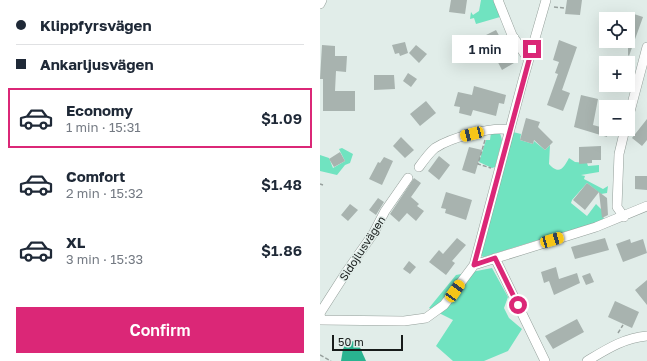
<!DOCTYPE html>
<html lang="en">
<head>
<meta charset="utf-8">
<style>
	:root { --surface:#fff; --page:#f2f2f3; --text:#1f2937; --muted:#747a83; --line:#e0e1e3; --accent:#db2777 }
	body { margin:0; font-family:"Golos Text",sans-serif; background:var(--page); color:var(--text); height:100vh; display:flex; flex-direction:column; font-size:15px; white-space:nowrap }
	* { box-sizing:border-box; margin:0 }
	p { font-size:13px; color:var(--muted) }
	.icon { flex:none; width:22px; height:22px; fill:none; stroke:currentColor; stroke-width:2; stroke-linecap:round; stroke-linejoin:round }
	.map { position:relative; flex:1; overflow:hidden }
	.side { display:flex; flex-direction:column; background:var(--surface); width:320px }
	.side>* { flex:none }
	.hud { display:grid; align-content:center; height:88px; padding:0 16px; background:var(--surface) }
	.controls { position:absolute; left:279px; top:12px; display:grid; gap:8px }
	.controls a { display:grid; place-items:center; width:36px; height:36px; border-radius:0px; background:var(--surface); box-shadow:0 4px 16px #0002; font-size:20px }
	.scale { position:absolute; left:12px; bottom:10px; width:71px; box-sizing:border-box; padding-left:4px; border:2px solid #171b1a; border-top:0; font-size:11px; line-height:14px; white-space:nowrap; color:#171b1a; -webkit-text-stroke:3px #e1ede9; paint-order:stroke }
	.end { position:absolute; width:18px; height:18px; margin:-9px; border:5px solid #db2777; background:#fff; box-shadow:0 0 0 2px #fff }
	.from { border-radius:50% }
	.bubble { position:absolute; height:28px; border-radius:0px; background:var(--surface); box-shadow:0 4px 16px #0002; font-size:13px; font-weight:600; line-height:28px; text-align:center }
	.car { position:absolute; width:12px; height:24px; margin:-12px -6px; border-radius:5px; box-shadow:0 0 3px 1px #0007; background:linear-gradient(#f5c518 24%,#345 0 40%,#f5c518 0 76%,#345 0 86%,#f5c518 0) }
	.hud b { display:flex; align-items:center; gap:14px; height:38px; font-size:15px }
	.hud b+b { border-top:1px solid var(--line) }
	.hud i { width:10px; height:10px; background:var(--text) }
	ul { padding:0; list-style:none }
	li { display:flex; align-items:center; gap:12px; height:60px; margin:0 8px 6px; padding:0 8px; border:2px solid transparent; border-radius:0px }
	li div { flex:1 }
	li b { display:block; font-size:15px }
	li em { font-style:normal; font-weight:600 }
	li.selected { border-color:var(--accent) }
	li>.icon { width:36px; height:36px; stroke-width:1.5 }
	.cta { display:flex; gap:8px; margin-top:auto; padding:8px 16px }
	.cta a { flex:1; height:46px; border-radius:0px; background:var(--accent); color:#fff; font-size:16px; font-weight:600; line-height:46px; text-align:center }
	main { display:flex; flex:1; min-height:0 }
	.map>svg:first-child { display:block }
	.green { fill:#70e3c0 }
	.water { fill:#29b390 }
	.building { fill:#a8b3af }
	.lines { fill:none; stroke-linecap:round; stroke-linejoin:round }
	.minor-casing { stroke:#949f9a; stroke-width:10 }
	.path { stroke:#97a09d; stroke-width:1.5; stroke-dasharray:4 2; stroke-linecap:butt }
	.minor { stroke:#fff; stroke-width:9 }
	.route { stroke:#db2777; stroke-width:5 }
	.labels { text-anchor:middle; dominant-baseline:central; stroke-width:3; stroke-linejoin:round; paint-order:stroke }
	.street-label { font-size:11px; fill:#171b1a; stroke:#e1ede9 }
</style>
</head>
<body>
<main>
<section class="side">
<div class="hud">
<b><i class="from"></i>Klippfyrsvägen</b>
<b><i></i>Ankarljusvägen</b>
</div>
<ul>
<li class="selected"><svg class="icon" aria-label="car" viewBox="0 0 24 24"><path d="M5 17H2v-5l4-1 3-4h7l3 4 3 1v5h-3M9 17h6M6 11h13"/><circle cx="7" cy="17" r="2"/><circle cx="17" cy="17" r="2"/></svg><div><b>Economy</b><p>1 min · 15:31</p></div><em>$1.09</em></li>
<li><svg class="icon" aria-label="car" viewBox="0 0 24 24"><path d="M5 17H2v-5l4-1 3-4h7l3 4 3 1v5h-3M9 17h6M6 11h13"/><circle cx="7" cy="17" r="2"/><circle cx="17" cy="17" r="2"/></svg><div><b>Comfort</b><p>2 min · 15:32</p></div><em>$1.48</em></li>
<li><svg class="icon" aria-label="car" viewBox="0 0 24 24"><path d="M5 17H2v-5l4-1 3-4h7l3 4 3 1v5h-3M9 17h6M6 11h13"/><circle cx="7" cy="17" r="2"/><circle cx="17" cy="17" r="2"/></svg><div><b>XL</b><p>3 min · 15:33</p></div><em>$1.86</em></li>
</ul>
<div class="cta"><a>Confirm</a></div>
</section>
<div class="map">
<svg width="327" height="361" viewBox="0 0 327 361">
	<rect width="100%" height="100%" fill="#e1ede9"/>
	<path class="green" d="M 161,0 L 175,0 L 180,17 L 156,24 L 154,18 L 150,19 L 151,12 L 153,15 L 159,11 Z
		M 171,132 L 180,133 L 182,140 L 175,167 L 172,168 L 159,162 L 166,140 L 170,140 Z
		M 193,132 L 201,134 L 200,140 L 213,144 L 214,141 L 225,150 L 230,145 L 229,164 C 240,176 244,167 249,158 L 255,162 L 267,163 L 268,166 L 279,165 L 279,172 L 261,175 L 265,176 L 264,179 L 283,189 L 288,186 L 287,193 L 281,194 L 267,183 L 252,200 L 251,203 L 267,216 L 276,204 L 282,210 L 284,220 L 163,257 L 161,255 Z
		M 22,148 L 33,154 L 30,163 L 25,165 L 17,175 L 0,171 L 0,155 L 9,158 L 13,168 L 25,161 L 19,149 Z
		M 172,268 L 188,297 L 184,308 L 189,318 L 202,329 L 188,351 L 164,361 L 133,361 L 116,346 L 133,320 L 109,308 L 136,275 Z"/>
	<path class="water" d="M 35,341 L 38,343 L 46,361 L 21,361 L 23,349 L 27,342 Z"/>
	<path class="building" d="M 131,0 L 147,0 L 145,14 L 129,12 Z
		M 247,0 L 262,0 L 260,15 L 245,14 Z
		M 308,12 L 323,17 L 309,56 L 308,55 Z
		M 176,30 L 194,63 L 182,70 L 164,36 Z
		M 137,37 L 153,40 L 151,60 L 134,58 Z
		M 239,40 L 257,47 L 242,90 L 250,93 L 243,111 L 227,105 L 238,74 L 235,73 L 239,62 L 233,60 Z
		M 85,42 L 88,53 L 80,56 L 79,53 L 75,54 L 72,45 Z
		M 2,45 L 15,46 L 15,56 L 27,56 L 26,72 L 16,71 L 15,91 L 35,91 L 35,111 L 3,111 L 3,79 L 0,79 Z
		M 96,45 L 107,54 L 99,63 L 89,53 Z
		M 88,73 L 97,79 L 91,87 L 83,81 Z
		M 54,75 L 74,75 L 75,89 L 54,90 Z
		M 154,86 L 186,95 L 184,104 L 179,103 L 176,116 L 153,110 L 151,116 L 139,113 L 140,107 L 134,106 L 138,92 L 152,95 Z
		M 261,95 L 278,99 L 273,125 L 288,129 L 287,137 L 254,127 Z
		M 106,101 L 116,113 L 100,126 L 90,114 Z
		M 206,118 L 220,122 L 218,127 L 233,142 L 225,150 L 214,140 L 213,144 L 200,140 Z
		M 327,119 L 327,140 L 322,146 L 312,138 Z
		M 81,137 L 94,150 L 85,158 L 73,146 Z
		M 281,146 L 281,160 L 272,160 L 272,163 L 259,164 L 259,147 Z
		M 149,147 L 162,150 L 155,174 L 142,170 Z
		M 20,152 L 25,161 L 14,167 L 9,159 Z
		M 119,156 L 130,165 L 119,180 L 108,171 Z
		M 64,157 L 73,161 L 62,185 L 49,179 L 58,162 L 60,163 Z
		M 315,176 L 327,176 L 327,190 L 315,189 Z
		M 94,178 L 101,183 L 91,197 L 99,204 L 97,206 L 104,211 L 96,221 L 87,213 L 79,222 L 70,214 Z
		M 267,183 L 287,198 L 288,215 L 282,218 L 279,192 L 265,210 L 253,200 Z
		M 126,192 L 152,200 L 146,220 L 125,213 L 126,209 L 121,208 Z
		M 58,198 L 64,202 L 56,215 L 49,210 Z
		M 30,204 L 38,210 L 28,221 L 21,215 Z
		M 137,238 L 146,245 L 132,261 L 135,263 L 126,275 L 109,262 L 119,250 L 123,254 Z
		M 285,238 L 289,250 L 255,259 L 251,247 Z
		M 310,239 L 311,243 L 323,239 L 327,253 L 303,262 L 296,244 Z
		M 89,261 L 96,267 L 90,274 L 83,269 Z
		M 236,267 L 239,279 L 257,273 L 260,283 L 234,295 L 229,281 L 224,283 L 221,272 Z
		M 270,273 L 274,282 L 266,285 L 262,276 Z
		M 327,280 L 327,305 L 315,290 Z
		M 295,301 L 319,312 L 312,328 L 288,317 Z
		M 257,319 L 264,332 L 233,349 L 225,336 Z"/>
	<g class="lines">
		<g class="minor-casing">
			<path id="minor" d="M 178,0 L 192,35 L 208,59
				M 0,4 L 2,0
				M 308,119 L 327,47
				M 99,167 C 104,160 109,153 115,148 C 130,138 172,126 189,130
				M 304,217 L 297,207 L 299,154 L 305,129
				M 175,258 L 225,361
				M 154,265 L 203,80 L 226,0
				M 0,320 L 84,321 L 106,318 L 124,305 L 154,265 L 276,227 L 327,206
				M 1,320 L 0,313 L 27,271 L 53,234 L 65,211 L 88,178
				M 267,361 C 287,349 304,338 327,336"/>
		</g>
		<path class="path" d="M 234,7 L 244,8
			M 165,140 L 158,164 L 171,168
			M 0,184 L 3,185
			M 298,333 L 303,325
			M 0,355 L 11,361"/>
		<use href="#minor" class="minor"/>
	</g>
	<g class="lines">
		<path class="route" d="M 198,305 L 175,258 L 154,265 L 212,49"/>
	</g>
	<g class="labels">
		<g class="street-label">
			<text transform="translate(42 248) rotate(-57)">Sidojlusvägen</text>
		</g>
	</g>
</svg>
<div class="controls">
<a><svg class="icon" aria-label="locate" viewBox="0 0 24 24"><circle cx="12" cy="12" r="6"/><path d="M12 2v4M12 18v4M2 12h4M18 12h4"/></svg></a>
<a>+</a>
<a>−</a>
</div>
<div class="scale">50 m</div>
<i class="end from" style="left:198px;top:305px"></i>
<i class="end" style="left:212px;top:49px"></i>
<div class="bubble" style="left:132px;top:35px;width:66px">1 min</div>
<i class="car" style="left:152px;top:134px;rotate:256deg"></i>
<i class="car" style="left:232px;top:240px;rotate:74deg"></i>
<i class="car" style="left:135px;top:291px;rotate:35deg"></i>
</div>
</main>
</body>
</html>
